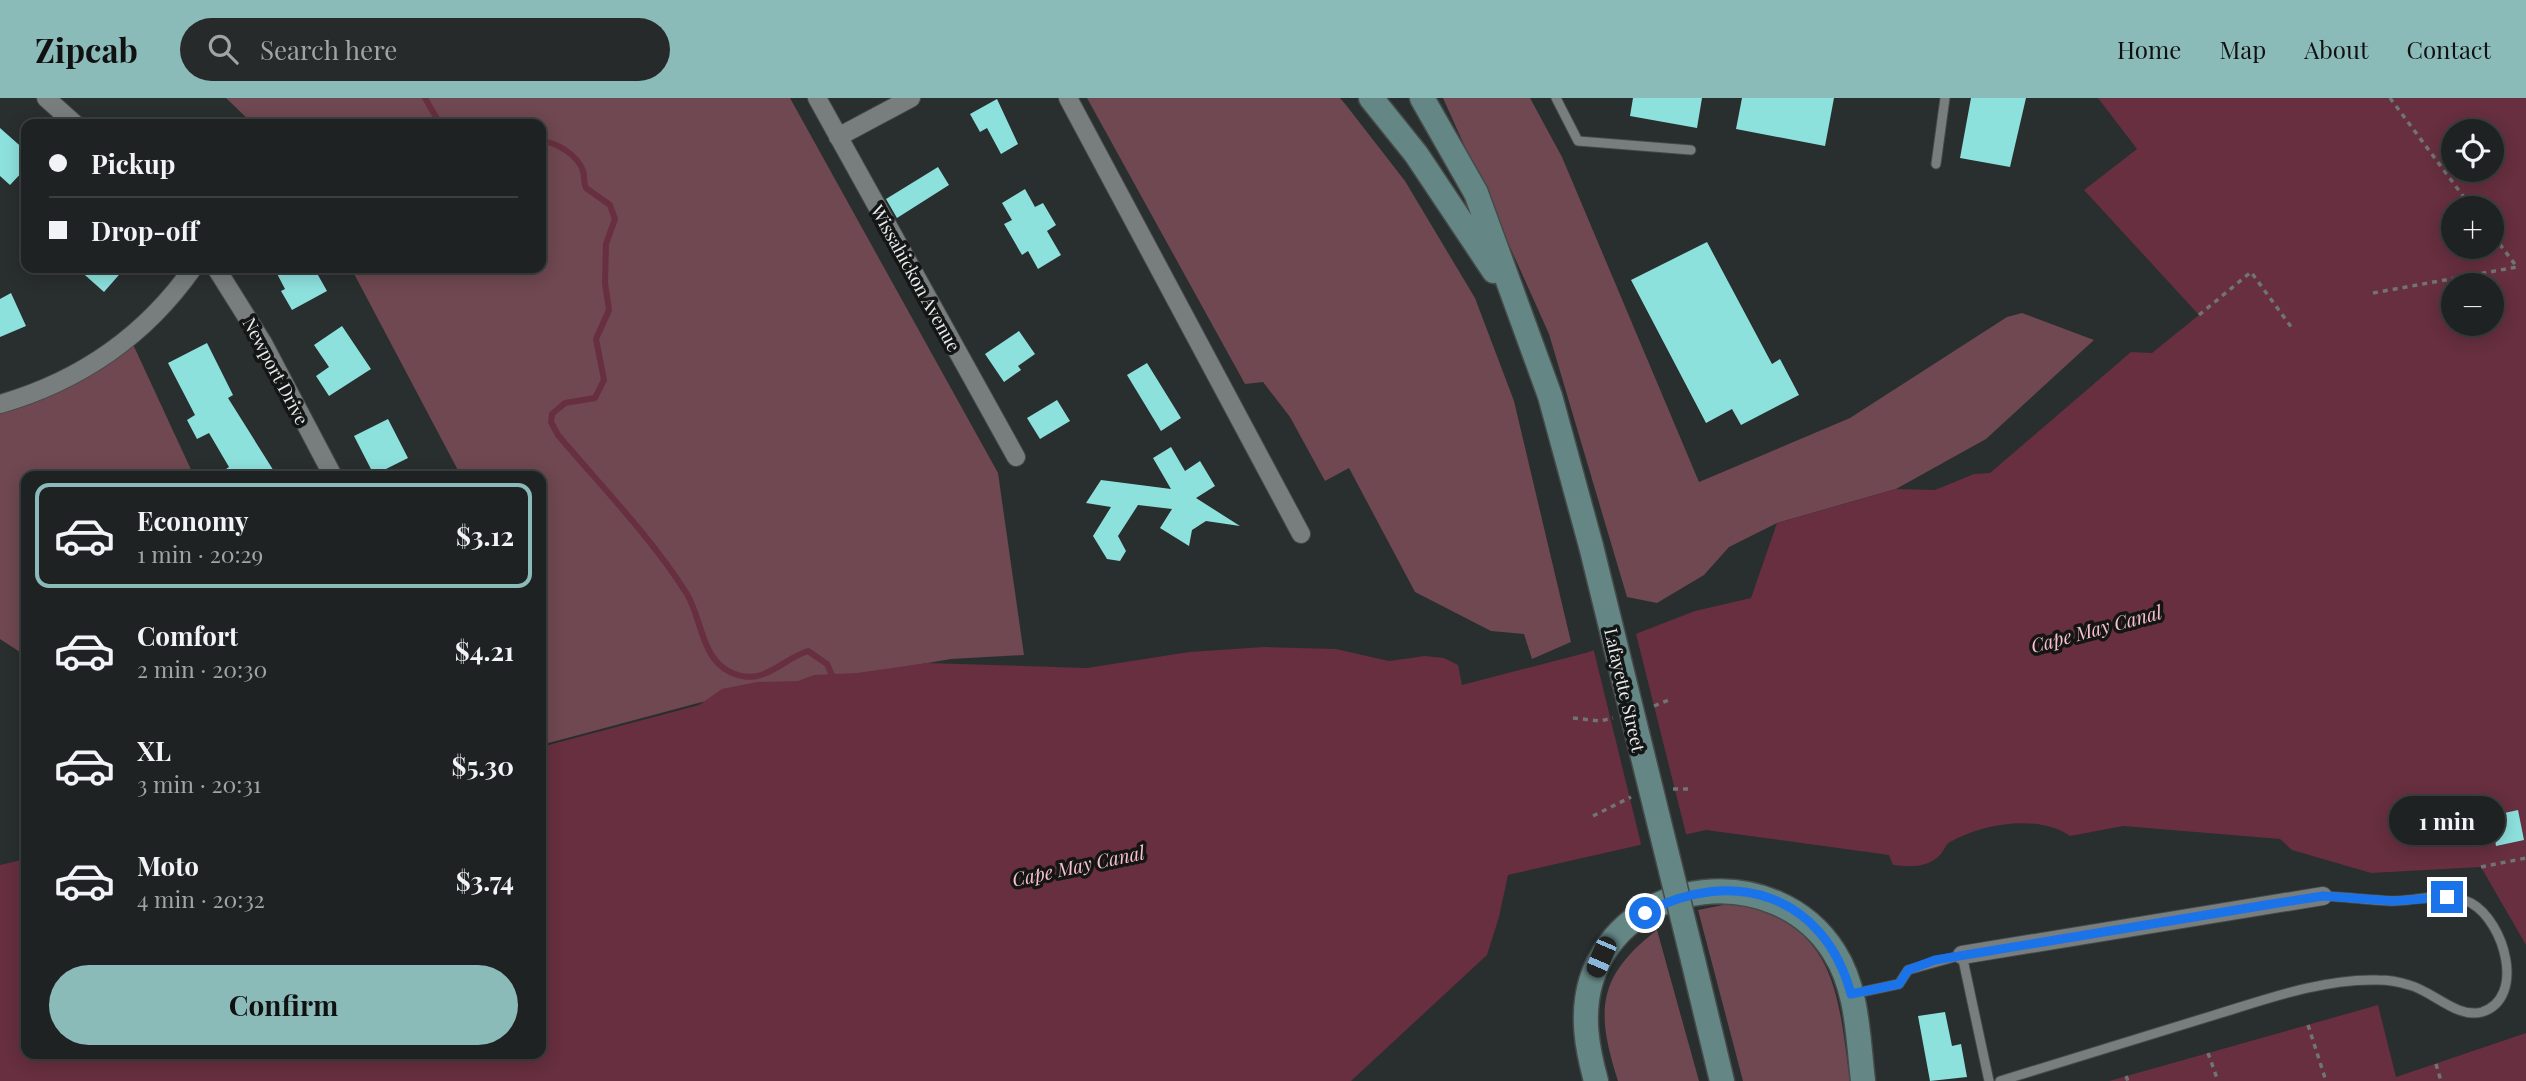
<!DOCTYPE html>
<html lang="en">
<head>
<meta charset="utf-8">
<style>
	:root { --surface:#1f2222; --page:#272a2a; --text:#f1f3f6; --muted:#a1a4a5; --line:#3c3f40; --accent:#8bbbb9 }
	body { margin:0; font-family:"Playfair Display",serif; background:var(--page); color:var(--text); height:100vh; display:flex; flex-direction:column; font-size:26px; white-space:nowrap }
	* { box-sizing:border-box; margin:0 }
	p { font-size:23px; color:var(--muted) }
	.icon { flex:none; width:38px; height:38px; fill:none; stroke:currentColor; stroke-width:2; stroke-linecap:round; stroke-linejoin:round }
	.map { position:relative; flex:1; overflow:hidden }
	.panel { position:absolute; left:21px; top:373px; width:525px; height:588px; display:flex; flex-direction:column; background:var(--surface); border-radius:14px; box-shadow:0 4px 18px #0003,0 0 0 2px var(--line) }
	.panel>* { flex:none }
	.banner { position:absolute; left:21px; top:21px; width:525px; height:154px; border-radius:14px; box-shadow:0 4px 18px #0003,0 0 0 2px var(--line); display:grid; align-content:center; height:154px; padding:0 28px; background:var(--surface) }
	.buttons { position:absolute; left:2441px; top:21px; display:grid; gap:14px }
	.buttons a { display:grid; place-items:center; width:63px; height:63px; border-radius:50%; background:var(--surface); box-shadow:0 4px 18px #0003,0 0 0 2px var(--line); font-size:35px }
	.end { position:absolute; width:32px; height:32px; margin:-16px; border:9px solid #1a73e8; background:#fff; box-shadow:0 0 0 4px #fff }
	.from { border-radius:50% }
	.bubble { position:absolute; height:49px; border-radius:24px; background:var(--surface); box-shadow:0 4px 18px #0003,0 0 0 2px var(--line); font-size:23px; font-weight:700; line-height:49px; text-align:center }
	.car { position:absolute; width:21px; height:42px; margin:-21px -10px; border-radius:9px; box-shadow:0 0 5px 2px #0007; background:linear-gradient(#222 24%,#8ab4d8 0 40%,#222 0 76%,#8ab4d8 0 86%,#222 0) }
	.banner b { display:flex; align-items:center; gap:24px; height:66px; font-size:26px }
	.banner b+b { border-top:2px solid var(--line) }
	.banner i { width:18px; height:18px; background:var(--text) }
	ul { padding:12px 0 0; list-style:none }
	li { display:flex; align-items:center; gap:21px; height:105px; margin:0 14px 10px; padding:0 14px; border:4px solid transparent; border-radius:14px }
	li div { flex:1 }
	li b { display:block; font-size:26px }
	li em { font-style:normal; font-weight:700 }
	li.on { border-color:var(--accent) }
	li>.icon { width:63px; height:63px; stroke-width:1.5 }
	.primary-button { display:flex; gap:14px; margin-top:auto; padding:14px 28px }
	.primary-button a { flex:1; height:80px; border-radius:42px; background:var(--accent); color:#111; font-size:28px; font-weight:700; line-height:80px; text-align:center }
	header { display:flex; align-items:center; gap:42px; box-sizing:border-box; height:98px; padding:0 35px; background:var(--accent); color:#111 }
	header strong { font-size:33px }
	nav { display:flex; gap:38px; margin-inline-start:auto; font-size:24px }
	.search { width:490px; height:63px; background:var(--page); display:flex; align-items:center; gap:18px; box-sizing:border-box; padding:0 24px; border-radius:38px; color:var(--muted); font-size:26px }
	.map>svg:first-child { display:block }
	.green { fill:#6f4851 }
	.water { fill:#672f3f; fill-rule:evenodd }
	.pier { fill:#292e2e }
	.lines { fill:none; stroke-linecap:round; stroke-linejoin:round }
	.stream { stroke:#672f3f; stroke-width:6 }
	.building { fill:#8de1dd }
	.service-casing { stroke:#464a49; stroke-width:11 }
	.minor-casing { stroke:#464a49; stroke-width:20 }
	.secondary-casing { stroke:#464a49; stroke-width:27 }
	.path { stroke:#707474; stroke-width:3.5; stroke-dasharray:5 5; stroke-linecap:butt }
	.service { stroke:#787e7e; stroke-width:9 }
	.minor { stroke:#787e7e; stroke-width:18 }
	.secondary { stroke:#648685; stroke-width:24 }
	.secondary-bridge-casing { stroke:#464a49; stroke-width:27; stroke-linecap:butt }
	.secondary-bridge { stroke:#648685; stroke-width:24 }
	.route { stroke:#1a73e8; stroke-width:9 }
	.labels { text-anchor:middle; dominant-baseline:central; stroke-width:7; stroke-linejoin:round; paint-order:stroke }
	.street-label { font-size:18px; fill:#e9ecec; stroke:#141616 }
	.water-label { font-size:19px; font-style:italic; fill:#fbc1ce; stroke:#141616 }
</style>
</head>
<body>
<header>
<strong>Zipcab</strong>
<div class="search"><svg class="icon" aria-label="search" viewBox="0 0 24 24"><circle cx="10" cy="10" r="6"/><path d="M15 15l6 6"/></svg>Search here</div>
<nav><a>Home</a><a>Map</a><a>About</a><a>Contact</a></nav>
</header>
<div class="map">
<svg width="2526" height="983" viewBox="0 0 2526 983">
	<rect width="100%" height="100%" fill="#292e2e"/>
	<path class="green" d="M 226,0 L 790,0 L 998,375 L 1024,557 L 951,561 L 702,604 L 541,647 L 541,378 L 461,378 L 351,170 L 541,170 L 541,26 L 253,26 Z
		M 1087,0 L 1340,0 L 1346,7 L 1405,83 L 1475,200 L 1514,303 L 1571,544 L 1532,561 L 1524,536 L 1491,533 L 1415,494 L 1349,370 L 1325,383 L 1290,319 L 1263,284 L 1245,286 Z
		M 1443,0 L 1530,0 L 1562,59 L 1699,384 L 1850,320 L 2007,219 L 2022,215 L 2094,242 L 1986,341 L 1896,391 L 1777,425 L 1729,449 L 1704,477 L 1657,505 L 1627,499 L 1549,236 Z
		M 131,242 L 194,378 L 26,378 L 26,558 L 0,541 L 0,304 Z
		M 1738,804 C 1837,830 1838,896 1850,983 L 1743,983 L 1698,812 Z
		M 1657,832 L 1699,983 L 1618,983 C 1596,914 1596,879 1657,832 Z"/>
	<path class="water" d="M 2098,0 L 2526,0 L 2526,847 L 2481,769 L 2371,775 L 2292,752 L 2280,741 L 2123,728 L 2070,738 C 2038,716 1983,725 1950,744 C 1945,747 1944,753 1940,757 C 1927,770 1910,769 1893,767 L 1889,757 L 1706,732 L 1508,777 L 1499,819 L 1487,857 L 1351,983 L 0,983 L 0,767 L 26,761 L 26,956 L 541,956 L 541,649 L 699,607 L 722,591 L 757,584 L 798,583 L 814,577 L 857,575 L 927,565 L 1087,570 L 1189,554 L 1264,549 L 1336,551 L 1389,563 L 1425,558 L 1444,560 L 1458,567 L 1462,587 L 1589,554 L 1695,513 L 1751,500 L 1777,425 L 1896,391 L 1935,392 L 1974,376 L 1990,375 L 2131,254 L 2152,255 L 2199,217 L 2084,92 L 2137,51 ZM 2454,33 L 2492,33 L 2492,72 L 2454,72 ZM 2454,110 L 2492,110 L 2492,149 L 2454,149 ZM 2454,187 L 2492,187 L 2492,226 L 2454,226 Z
		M 2378,907 L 2396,979 L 2526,935 L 2526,983 L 2109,983 Z"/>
	<path class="pier" d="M 1635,532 L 1687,740 L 1642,750 L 1593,549 Z"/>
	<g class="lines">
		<path class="stream" d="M 425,0 L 440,26
			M 541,43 C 556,44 578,57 583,73 C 585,79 583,84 586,90 L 610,107 L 615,121 L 606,146 L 605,185 L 609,212 L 596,241 L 604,282 L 595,300 L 565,305 L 552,316 L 551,324 L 558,337 C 601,388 651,439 687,496 C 702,521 701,560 730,574 C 763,590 780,562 808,553 L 827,566 L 835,584"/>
	</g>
	<path class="building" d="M 1633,0 L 1702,0 L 1697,30 L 1630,18 Z
		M 1742,0 L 1834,0 L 1825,48 L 1736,31 Z
		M 1971,0 L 2026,0 L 2010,69 L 1960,60 Z
		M 997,1 L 1018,46 L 1001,56 L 987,30 L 980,34 L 970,16 Z
		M 0,30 L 26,53 L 26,70 L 10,87 L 0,78 Z
		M 938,69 L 949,87 L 897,120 L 886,101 Z
		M 1025,91 L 1035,109 L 1043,105 L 1056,127 L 1047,133 L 1061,157 L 1038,171 L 1028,153 L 1022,157 L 1004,126 L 1012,122 L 1002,105 Z
		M 1707,144 L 1772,266 L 1780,261 L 1799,297 L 1741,327 L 1732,311 L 1706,325 L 1631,182 Z
		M 77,170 L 125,170 L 104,194 Z
		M 274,170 L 314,170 L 327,193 L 292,212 L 281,193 L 285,191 Z
		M 11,195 L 26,228 L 0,239 L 0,201 Z
		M 342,228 L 371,271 L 329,298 L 316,278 L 329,269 L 314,247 Z
		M 1019,233 L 1035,256 L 1018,268 L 1021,272 L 1004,284 L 985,256 Z
		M 207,245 L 233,297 L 228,300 L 277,378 L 216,378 L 229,369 L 209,335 L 197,341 L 187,322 L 195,317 L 168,265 Z
		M 1147,265 L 1181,320 L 1161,333 L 1127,277 Z
		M 1057,302 L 1070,323 L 1040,341 L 1027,320 Z
		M 388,321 L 408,360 L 374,377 L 354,338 Z
		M 1171,349 L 1185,373 L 1200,363 L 1215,388 L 1196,400 L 1240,428 L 1206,423 L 1192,432 L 1189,448 L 1160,430 L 1172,411 L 1138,407 L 1118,438 L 1126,453 L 1120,463 L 1107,461 L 1093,438 L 1111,409 L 1086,405 L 1101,382 L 1171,391 L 1153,360 Z
		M 2518,712 L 2524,742 L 2496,748 L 2491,718 Z
		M 1945,914 L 1952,948 L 1961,946 L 1967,979 L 1930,983 L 1918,918 Z"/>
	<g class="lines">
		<g class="service-casing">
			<path id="service" d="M 1556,0 L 1578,43 L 1691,52
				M 1936,66 L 1945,0
				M 1852,896 L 1899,886 L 1908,872 L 1962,857 L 1989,983
				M 2000,983 C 2069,962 2139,940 2208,919 C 2261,903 2322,880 2378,882 C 2388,882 2400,884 2409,887 C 2433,893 2457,921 2482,914 C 2526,900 2505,824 2471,805 C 2447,792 2418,803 2392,803 C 2369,802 2346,799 2323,798"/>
		</g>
		<g class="minor-casing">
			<path id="minor" d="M 46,0 L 75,26
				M 817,0 L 1016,359
				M 1068,0 L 1301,436
				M 838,39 L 911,0
				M 216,170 L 263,245 L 333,378
				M 0,306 C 80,283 145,238 193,170
				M 1962,857 L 2323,798"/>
		</g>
		<g class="secondary-casing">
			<path id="secondary" d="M 1371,0 L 1416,56 L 1494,173
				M 1422,0 L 1476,95 L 1550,298 L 1591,448
				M 1693,862 L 1722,983
				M 1596,983 C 1587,950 1581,917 1591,883 C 1624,777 1776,762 1834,854 C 1858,891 1858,941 1863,983"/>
		</g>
		<path class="path" d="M 2390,0 L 2472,110
			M 2373,195 L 2517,169 L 2492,136
			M 2199,217 L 2251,174 L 2292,230
			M 1654,608 L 1671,601
			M 1573,620 L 1600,623 L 1613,620
			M 1673,691 L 1692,691
			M 1593,718 L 1631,699
			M 2481,769 L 2526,760
			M 2308,927 L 2326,983
			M 2208,955 L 2218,983
			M 2436,966 L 2441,983
			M 2126,978 L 2128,983"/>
		<use href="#service" class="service"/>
		<use href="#minor" class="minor"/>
		<use href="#secondary" class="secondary"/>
		<g class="secondary-bridge-casing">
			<path id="secondary-bridge" d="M 1591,448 L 1693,862"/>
		</g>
		<use href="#secondary-bridge" class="secondary-bridge"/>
	</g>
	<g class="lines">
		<path class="route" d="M 1645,815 C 1732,768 1824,796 1851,896 L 1899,886 L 1908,872 L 1935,862 L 2272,806 L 2323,798 L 2394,803 L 2447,799"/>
	</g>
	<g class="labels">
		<g class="street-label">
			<text transform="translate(916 180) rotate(61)">Wissahickon Avenue</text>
			<text transform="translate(276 273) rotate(62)">Newport Drive</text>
			<text transform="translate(1625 592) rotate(77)">Lafayette Street</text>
		</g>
		<g class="water-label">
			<text transform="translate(2096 530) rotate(-15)">Cape May Canal</text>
			<text transform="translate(1078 767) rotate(-12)">Cape May Canal</text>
		</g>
	</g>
</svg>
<div class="buttons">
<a><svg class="icon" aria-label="locate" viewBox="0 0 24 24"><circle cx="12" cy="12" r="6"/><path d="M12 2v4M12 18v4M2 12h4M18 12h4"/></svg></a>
<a>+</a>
<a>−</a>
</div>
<i class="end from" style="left:1645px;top:815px"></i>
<i class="end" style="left:2447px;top:799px"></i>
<div class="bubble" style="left:2389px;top:698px;width:116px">1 min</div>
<i class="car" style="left:1601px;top:859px;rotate:203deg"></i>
<div class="banner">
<b><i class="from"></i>Pickup</b>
<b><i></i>Drop-off</b>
</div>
<section class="panel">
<ul>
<li class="on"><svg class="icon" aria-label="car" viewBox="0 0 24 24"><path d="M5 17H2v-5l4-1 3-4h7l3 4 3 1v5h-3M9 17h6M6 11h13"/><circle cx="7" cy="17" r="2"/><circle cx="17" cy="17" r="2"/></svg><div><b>Economy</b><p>1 min · 20:29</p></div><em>$3.12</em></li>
<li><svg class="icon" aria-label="car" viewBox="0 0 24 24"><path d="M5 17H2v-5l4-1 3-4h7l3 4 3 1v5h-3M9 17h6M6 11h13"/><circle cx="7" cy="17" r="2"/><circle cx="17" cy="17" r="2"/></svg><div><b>Comfort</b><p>2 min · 20:30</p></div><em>$4.21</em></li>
<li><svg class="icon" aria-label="car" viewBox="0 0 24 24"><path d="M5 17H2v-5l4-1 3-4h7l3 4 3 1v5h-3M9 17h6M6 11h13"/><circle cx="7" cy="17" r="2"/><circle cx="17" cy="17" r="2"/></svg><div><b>XL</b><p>3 min · 20:31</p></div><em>$5.30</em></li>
<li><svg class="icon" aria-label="car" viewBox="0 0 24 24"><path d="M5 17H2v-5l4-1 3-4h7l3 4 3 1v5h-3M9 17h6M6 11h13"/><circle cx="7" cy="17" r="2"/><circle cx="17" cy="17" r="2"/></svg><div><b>Moto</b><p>4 min · 20:32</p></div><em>$3.74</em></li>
</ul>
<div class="primary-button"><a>Confirm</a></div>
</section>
</div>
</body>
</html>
